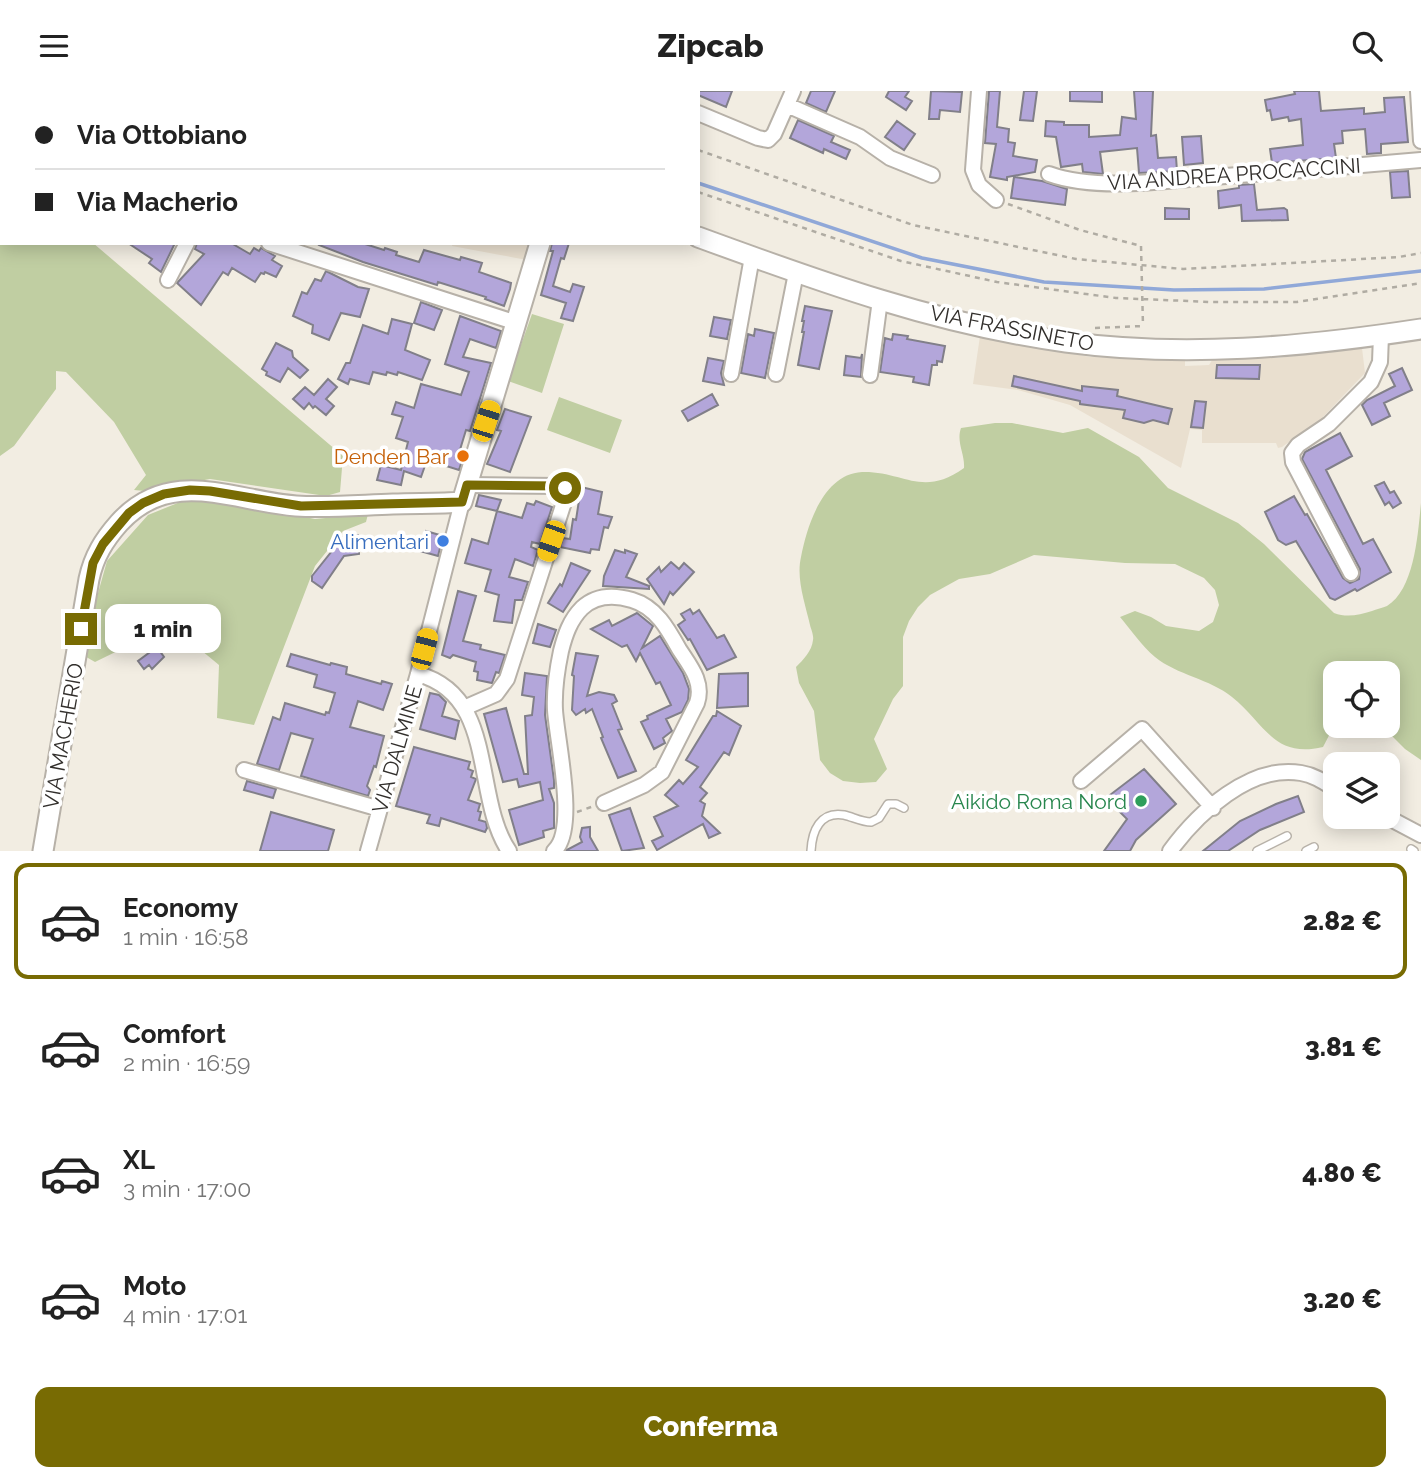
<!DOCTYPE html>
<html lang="it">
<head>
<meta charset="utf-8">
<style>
	:root { --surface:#fff; --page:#f6f6f6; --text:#222; --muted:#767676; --line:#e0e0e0; --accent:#786b03 }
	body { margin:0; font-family:Raleway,sans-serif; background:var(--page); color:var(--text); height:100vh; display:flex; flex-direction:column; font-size:26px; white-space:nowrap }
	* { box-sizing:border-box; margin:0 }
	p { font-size:23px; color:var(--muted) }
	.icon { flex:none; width:38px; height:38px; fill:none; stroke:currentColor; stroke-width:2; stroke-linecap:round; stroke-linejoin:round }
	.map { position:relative; height:760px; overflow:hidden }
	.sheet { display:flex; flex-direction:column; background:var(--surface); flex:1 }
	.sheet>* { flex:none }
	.guide { position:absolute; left:0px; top:0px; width:700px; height:154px; box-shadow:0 4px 18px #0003; display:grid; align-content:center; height:154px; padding:0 35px; background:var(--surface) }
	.fabs { position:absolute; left:1323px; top:570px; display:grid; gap:14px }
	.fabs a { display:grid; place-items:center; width:77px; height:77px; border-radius:14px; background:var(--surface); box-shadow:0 4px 18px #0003; font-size:35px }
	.end { position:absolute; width:32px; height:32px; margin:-16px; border:9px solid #786b03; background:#fff; box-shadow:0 0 0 4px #fff }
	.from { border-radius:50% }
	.bubble { position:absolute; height:49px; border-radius:14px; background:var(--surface); box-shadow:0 4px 18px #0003; font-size:23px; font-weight:800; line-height:49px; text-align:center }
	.car { position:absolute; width:21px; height:42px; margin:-21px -10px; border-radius:9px; box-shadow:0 0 5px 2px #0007; background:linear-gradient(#f5c518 24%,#345 0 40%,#f5c518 0 76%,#345 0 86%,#f5c518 0) }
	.guide b { display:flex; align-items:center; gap:24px; height:66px; font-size:26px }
	.guide b+b { border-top:2px solid var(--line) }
	.guide i { width:18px; height:18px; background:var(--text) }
	ul { padding:12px 0 0; list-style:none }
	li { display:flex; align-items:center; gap:21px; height:116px; margin:0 14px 10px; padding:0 21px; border:4px solid transparent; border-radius:14px }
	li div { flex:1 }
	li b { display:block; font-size:26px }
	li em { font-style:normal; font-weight:800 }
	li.on { border-color:var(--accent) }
	li>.icon { width:63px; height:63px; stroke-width:1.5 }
	.cta { display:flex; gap:14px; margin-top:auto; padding:14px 35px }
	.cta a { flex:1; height:80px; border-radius:14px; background:var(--accent); color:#fff; font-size:28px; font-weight:800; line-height:80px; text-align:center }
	header { display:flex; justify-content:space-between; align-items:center; height:91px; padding:0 35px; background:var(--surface); font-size:32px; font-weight:800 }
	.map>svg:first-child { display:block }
	.built { fill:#e9dfcf }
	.green { fill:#c0cea2 }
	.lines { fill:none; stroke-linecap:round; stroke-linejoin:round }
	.stream { stroke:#90a8d8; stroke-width:3.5 }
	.building { fill:#b3a6da; stroke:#817f89; stroke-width:2 }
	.lane-casing { stroke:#b7b1a8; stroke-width:10 }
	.street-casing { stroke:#b7b1a8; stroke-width:18 }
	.secondary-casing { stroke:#b7b1a8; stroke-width:23 }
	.path { stroke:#b0aca3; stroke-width:2.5; stroke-dasharray:5 5; stroke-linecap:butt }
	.lane { stroke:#fff; stroke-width:7 }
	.street { stroke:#fff; stroke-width:14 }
	.secondary { stroke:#fff; stroke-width:19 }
	.path-bridge { stroke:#b0aca3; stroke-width:2.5; stroke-dasharray:5 5; stroke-linecap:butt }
	.route { stroke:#786b03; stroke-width:9 }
	.food-dot { fill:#e8710a; stroke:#fff; stroke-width:2.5 }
	.shop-dot { fill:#3f7fe0; stroke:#fff; stroke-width:2.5 }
	.leisure-dot { fill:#2e9e5b; stroke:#fff; stroke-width:2.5 }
	.labels { text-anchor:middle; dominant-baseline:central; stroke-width:7; stroke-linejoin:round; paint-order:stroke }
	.street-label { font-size:21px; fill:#322f2c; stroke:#fff }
	.food-label { font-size:21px; fill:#c56008; stroke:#fff; text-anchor:end }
	.shop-label { font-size:21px; fill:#366cbe; stroke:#fff; text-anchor:end }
	.leisure-label { font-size:21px; fill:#27864d; stroke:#fff; text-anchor:end }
</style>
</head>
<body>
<header><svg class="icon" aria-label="menu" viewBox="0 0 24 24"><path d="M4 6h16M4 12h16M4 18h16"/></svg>Zipcab<svg class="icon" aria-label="search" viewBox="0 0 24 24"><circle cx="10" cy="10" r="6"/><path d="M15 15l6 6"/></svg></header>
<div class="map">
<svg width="1421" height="760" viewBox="0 0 1421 760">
	<rect width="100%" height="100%" fill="#f2ede2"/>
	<path class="built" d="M 453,152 L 534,152 L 527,169 L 452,155 Z
		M 980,245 L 1090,266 L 1185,268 L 1185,275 L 1209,274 L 1214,266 L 1278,267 L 1362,257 L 1365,282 L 1322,327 L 1282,356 L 1278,357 L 1276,352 L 1202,352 L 1202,339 L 1190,338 L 1181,377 L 1070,314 L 1018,299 L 973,293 Z"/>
	<path class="green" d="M 0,145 L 2,145 L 2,152 L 93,152 L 343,365 L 340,401 L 326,405 L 210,388 L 145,400 L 134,399 L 146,384 L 114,331 L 66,281 L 56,280 L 56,298 L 14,355 L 0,365 Z
		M 532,223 L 564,233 L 542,302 L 508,290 Z
		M 559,306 L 622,329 L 610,362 L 547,339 Z
		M 995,332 L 1012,332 L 1063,342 L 1088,337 L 1139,366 L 1168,397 L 1238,432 L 1264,453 L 1334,522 C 1347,527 1359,524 1372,520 C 1376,518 1383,517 1387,515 C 1415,498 1418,441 1421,412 L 1421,669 L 1405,658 L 1382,635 L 1388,635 L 1388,583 L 1335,583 L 1335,633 L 1323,656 C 1273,668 1264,631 1232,606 C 1210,588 1177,584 1155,566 C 1142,555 1131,539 1120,526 L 1135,520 L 1151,526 L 1166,535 L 1199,540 L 1213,531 L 1219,514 L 1215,499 L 1204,487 L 1175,473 L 1125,472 L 1034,464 L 990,483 L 959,488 L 930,504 L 918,516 L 909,530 L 903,546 L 903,595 L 893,608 L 874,648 L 887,678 L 876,691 L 860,692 L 843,690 L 830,682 L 820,669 L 814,620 L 799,592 L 796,576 C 803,569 812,560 813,549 C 814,545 811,538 810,534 C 805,512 796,488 801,466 C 807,435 823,383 862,381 C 904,380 922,407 964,377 C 965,363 956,351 961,337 Z
		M 190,407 L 213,408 L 315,428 L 368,423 L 366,431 L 343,440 L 315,475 L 254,634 L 217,627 L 219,574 L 196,555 L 142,548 L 95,571 L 81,563 L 107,470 L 148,424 Z"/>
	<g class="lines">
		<path class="stream" d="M 446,0 L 451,2
			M 698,92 L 922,167 L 1044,191 L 1174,199 L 1264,198 L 1421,180"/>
	</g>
	<path class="building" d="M 689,0 L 732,0 L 726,16 L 698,4 L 698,2 Z
		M 811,0 L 835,0 L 826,21 L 806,12 Z
		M 889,0 L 909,0 L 905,6 L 912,10 L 906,19 L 886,6 Z
		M 931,0 L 962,1 L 960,21 L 940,19 L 939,28 L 929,28 Z
		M 989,0 L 1000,0 L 997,36 L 1009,38 L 1008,51 L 1015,52 L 1013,65 L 1037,69 L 1035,81 L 1007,86 L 1007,89 L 990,86 L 996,53 L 985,52 Z
		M 1024,0 L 1037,0 L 1033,30 L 1020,29 Z
		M 1070,0 L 1102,0 L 1102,11 L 1070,10 Z
		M 1134,0 L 1153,0 L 1151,45 L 1156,44 L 1158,67 L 1176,66 L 1177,80 L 1139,82 L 1137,57 L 1100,61 L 1103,83 L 1083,81 L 1082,73 L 1061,76 L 1056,46 L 1045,45 L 1046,30 L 1064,31 L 1064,34 L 1089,34 L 1089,46 L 1120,44 L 1122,26 L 1136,28 Z
		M 1294,0 L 1319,0 L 1321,20 L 1364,17 L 1364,23 L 1385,21 L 1384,7 L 1404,6 L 1408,51 L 1381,53 L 1381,62 L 1367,63 L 1365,38 L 1342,40 L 1343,52 L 1334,53 L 1336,67 L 1272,72 L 1270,58 L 1303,54 L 1301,28 L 1289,30 L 1288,26 L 1272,29 L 1270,19 L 1267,20 L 1265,9 L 1295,3 Z
		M 798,29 L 834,45 L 831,51 L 850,59 L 846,68 L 824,58 L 823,62 L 790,47 Z
		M 897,30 L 915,43 L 904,59 L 885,46 Z
		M 1201,45 L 1203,72 L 1184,74 L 1182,46 Z
		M 1408,80 L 1410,106 L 1392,107 L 1390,81 Z
		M 1014,86 L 1042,90 L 1067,98 L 1065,114 L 1011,107 Z
		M 1254,93 L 1257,119 L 1284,117 L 1287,119 L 1288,129 L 1242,130 L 1241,114 L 1219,117 L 1218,100 L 1239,97 L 1239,94 Z
		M 1165,117 L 1189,118 L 1189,128 L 1165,128 Z
		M 128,152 L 175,152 L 161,181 L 149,172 L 152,168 Z
		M 197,152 L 231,152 L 250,163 L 254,157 L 259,160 L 261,157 L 275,165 L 272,169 L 282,175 L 276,186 L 265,181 L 264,183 L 261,182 L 255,191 L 232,177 L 228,184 L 223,181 L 201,214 L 177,192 L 204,163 L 195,158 Z
		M 320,152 L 362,152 L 384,159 L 385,157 L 397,161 L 396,164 L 419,171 L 424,159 L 460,169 L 461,166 L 482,172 L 479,181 L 511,192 L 510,198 L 504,215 L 485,208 L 486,206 L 438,191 L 437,194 L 363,171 L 319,154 Z
		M 552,152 L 569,152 L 564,168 L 561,167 L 553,195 L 570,201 L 573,193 L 584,196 L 573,230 L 561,227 L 566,212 L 541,204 L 553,160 L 550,160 Z
		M 326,180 L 358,196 L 369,198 L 360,226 L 341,222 L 329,249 L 312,242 L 313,234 L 293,225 L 302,201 L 307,203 L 315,188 L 321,190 Z
		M 421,211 L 442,219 L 434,239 L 414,232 Z
		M 805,215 L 832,220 L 819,278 L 798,274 L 804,241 L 802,241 L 804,230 L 802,230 Z
		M 460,225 L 501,240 L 496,257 L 470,248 L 463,266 L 491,272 L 470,340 L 466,339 L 459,362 L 464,363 L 459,379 L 427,369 L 421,386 L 404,380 L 401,394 L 377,389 L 381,374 L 401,379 L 408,351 L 396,347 L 403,326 L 392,323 L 396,311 L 414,317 L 421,293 L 461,304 L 469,281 L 445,273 Z
		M 714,226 L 731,229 L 727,248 L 710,245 Z
		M 392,228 L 412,233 L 405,259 L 430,269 L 422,289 L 398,281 L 397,284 L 387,281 L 386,284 L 373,281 L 369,293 L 350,288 L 348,293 L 338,288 L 346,272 L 350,272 L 363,234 L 388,243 Z
		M 755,238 L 774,242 L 765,287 L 741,282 L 748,243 L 754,245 Z
		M 893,243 L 908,245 L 907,248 L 945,255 L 942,271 L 937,270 L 937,274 L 932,274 L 929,294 L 913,291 L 914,286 L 880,281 L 885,247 L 892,249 Z
		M 276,252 L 292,260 L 293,266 L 308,279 L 300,287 L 288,277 L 280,291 L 266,284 L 267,281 L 262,278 Z
		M 862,263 L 861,286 L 844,284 L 846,265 L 861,267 Z
		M 708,267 L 724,270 L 721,282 L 724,294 L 703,290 Z
		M 1217,274 L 1260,274 L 1259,288 L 1216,287 Z
		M 1402,277 L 1412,299 L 1384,312 L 1390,325 L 1372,334 L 1362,314 L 1367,309 L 1395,295 L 1389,283 Z
		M 1014,285 L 1082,300 L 1082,295 L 1118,299 L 1117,305 L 1172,318 L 1168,333 L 1153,329 L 1144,332 L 1123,327 L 1125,319 L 1080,313 L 1080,310 L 1012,295 Z
		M 328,288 L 337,296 L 326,308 L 334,315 L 326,324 L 315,315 L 313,317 L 309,312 L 304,318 L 293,308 L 305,296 L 314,304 Z
		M 712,303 L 718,314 L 688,330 L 682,320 Z
		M 1195,310 L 1206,311 L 1203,337 L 1191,336 Z
		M 505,318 L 531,326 L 510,381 L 487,373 L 501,340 L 497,339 Z
		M 1340,342 L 1352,365 L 1326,379 L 1363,453 L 1373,448 L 1391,481 L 1357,500 L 1355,498 L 1335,509 L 1330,507 L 1296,450 L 1286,454 L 1278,449 L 1265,421 L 1294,405 L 1305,424 L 1307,423 L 1343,487 L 1350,492 L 1359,488 L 1360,478 L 1302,368 L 1305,361 Z
		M 1384,391 L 1390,402 L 1394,400 L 1401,412 L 1393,417 L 1389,411 L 1385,414 L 1375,395 Z
		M 581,396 L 602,401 L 598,423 L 612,426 L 608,437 L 604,436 L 599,459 L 591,458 L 590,462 L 560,456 L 563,447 L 570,448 L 573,428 L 576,429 Z
		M 479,404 L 501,409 L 497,420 L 476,415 Z
		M 536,410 L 552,416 L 540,453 L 532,451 L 531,456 L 538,459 L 533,475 L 515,468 L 509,486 L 528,491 L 522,509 L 515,509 L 512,532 L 494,530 L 499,504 L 485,500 L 491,479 L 465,472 L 472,448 L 488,453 L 497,420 L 522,427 L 527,412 L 534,414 Z
		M 426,440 L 443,445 L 438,465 L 420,460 Z
		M 358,444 L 359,463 L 344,465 L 322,497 L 312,490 L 312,485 L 344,445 Z
		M 615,459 L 625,462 L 625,459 L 637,463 L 626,486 L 649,495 L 649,498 L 603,495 L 604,485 Z
		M 671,471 L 679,478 L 684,472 L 694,481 L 673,504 L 670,501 L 664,513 L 647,488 L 659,476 L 661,481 Z
		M 571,472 L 590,480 L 563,521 L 548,512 L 560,493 L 562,495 Z
		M 458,500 L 476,505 L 463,550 L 481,554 L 480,558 L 505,564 L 499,582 L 496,581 L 492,592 L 477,589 L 478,581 L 474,580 L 476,571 L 453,564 L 450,567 L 442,564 Z
		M 690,518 L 693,523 L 699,519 L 717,547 L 724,544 L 736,566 L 707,579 L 690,548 L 688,549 L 678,534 L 685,529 L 681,523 Z
		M 637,522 L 653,535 L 642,557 L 660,545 L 683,582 L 689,598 L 688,609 L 682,621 L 666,628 L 672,640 L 663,647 L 665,652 L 654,658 L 641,631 L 648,628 L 647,625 L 671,614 L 660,591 L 656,593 L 640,562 L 636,570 L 627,554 L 622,556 L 591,538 L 609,529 L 612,535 Z
		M 538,533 L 556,539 L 550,556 L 533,552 Z
		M 157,556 L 164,566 L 152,578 L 149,574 L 144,578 L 138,570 Z
		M 576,562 L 598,565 L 587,605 L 599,601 L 614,604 L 617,610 L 612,613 L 622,638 L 618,639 L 636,680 L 618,687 L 601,647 L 603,646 L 592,618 L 586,622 L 585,618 L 576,624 L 572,619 L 574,585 L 572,584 Z
		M 291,563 L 330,574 L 331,572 L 347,576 L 346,583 L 381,593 L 382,590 L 392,593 L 383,619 L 358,610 L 350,636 L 384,645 L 376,676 L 374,675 L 367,695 L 370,699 L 368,705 L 301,685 L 313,648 L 291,642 L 279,679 L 257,673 L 273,626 L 280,629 L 285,612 L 325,624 L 326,621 L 329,622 L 335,602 L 314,596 L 317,584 L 287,575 Z
		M 525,582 L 547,585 L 545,624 L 554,689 L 554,697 L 549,698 L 554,712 L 554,737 L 543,740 L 544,746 L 519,754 L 509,719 L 543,709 L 540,691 L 519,696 L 517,688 L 503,691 L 484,623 L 506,617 L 524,683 L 528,683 L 525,625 L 532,624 L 534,606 L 522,604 Z
		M 748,582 L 748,615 L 717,617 L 719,583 Z
		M 430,602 L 439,604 L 446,611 L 442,625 L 459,630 L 455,648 L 420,638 Z
		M 717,620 L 741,635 L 729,664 L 724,661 L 700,696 L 707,702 L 700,710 L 705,713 L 702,725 L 720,742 L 709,747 L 703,733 L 657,759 L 652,750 L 663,745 L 654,726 L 678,715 L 665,704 L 679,689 L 683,693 L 698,676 L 686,669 L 713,625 L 716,625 Z
		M 414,656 L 470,671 L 468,678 L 473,680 L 471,686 L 476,688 L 468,709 L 480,713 L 478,720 L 481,721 L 479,729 L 486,731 L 487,737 L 485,741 L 441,727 L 439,735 L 427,732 L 430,724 L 396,715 Z
		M 1144,678 L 1176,713 L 1136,749 L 1130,760 L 1104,760 L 1127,728 L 1106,707 Z
		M 247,690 L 276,698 L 273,707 L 244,699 Z
		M 1298,705 L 1304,721 L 1260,739 L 1228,760 L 1203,760 L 1240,730 L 1276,713 Z
		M 630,717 L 644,757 L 622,760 L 609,724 Z
		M 271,721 L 334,739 L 328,760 L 260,760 Z
		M 590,736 L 590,746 L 598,760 L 565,760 L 582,751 L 580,746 L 582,737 Z"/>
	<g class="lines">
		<g class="lane-casing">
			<path id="lane" d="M 272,0 L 276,2
				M 1411,758 L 1414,760
				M 811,760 C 812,740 820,720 844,724 C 853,726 861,731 871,731 L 879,727 L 888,713 L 896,713 L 904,717
				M 1257,760 L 1287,745
				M 1306,760 L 1314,756"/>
		</g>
		<g class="street-casing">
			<path id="street" d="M 332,0 L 337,2
				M 652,0 L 655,2
				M 979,0 L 973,79 L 979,94 L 996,109
				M 1418,0 L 1421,50
				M 787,14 L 860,46 L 890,67 L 932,84
				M 0,15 L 2,16
				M 698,22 L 758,47 L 768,49 L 774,43 L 793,0
				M 1049,83 C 1096,100 1163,90 1213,86 C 1282,81 1352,75 1421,69
				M 269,152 L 517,232
				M 168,189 L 187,152
				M 731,283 L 752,166
				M 776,283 L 796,182
				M 870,284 L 880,209
				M 1351,482 L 1293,371 L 1292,362 L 1298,354 L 1329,333 L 1371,291 L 1380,271 L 1381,244
				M 418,583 C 498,605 472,705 509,760
				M 464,617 L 496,603 L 507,588 L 567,402 L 565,397 L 560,395 L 467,394
				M 244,679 L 380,718
				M 1081,690 L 1142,638 L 1213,717
				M 1387,726 L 1421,744
				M 368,760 L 418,583 L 462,411
				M 554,760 C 578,739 557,651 555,619 C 554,599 557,579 561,560 C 565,544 570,529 582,517 C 596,504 615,504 632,509 C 656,516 668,538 679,558 C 690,575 704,591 697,612 L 662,681 L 644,694 L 604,712
				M 1170,760 C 1198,722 1250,673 1301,682 C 1314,684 1324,691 1335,698"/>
		</g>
		<g class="secondary-casing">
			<path id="secondary" d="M 404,2 L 405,0
				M 698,146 C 818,190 939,234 1066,251 C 1184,267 1304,256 1421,238
				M 43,760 L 89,488 C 94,465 104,449 119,432 C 171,375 232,410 296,415 C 328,417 361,414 393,413 C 416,412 439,413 462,411 L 540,152"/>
		</g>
		<path class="path" d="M 426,0 L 430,2
			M 529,0 L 534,2
			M 698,59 L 913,134 L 1076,168 L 1183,178 L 1399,166 L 1421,162
			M 698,101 L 901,170 L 997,191 L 1116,207 L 1211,211 L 1297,211 L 1421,192
			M 1008,113 L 1080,139 L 1141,155
			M 1095,237 L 1143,235
			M 577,721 L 594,715"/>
		<use href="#lane" class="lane"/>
		<use href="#street" class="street"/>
		<use href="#secondary" class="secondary"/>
		<path class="path-bridge" d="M 1141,155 L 1143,235"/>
	</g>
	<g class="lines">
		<path class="route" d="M 81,538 L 93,472 L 103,453 L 129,422 L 143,412 L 164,403 L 190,399 L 210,400 L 301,415 L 462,411 L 467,394 L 560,395 L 565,397"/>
	</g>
	<circle class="food-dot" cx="463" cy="365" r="7"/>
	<circle class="shop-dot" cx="443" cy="450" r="7"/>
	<circle class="leisure-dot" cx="1141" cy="710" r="7"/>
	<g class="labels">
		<g class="street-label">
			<text transform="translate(1234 83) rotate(-4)">VIA ANDREA PROCACCINI</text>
			<text transform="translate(1012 237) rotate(11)">VIA FRASSINETO</text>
			<text transform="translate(63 645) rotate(-80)">VIA MACHERIO</text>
			<text transform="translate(397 658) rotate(-74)">VIA DALMINE</text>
		</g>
		<g class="food-label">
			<text x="449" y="365">Denden Bar</text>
		</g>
		<g class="shop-label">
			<text x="429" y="450">Alimentari</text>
		</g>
		<g class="leisure-label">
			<text x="1127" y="710">Aikido Roma Nord</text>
		</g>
	</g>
</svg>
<div class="fabs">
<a><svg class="icon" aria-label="locate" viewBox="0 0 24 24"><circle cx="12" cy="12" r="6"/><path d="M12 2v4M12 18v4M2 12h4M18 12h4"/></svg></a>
<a><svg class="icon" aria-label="layers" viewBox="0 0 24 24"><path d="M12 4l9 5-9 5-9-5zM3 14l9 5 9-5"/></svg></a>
</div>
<i class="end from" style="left:565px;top:397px"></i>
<i class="end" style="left:81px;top:538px"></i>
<div class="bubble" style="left:105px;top:513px;width:116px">1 min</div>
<i class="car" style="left:486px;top:330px;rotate:18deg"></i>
<i class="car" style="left:551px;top:450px;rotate:199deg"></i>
<i class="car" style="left:424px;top:558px;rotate:15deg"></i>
<div class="guide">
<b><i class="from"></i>Via Ottobiano</b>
<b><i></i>Via Macherio</b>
</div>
</div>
<section class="sheet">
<ul>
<li class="on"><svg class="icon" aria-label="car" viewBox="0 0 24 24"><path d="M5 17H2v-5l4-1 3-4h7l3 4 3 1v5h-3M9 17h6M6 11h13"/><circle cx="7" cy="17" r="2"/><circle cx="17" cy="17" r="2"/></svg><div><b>Economy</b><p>1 min · 16:58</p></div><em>2.82 €</em></li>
<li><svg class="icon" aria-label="car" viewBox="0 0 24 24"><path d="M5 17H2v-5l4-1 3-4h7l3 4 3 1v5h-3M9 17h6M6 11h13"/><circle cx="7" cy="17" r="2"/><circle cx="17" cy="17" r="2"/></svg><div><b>Comfort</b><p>2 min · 16:59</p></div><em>3.81 €</em></li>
<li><svg class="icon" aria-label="car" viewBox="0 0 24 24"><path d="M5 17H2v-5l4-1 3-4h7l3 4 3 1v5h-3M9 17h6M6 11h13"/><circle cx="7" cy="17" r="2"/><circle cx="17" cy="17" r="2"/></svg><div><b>XL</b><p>3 min · 17:00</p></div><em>4.80 €</em></li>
<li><svg class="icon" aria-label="car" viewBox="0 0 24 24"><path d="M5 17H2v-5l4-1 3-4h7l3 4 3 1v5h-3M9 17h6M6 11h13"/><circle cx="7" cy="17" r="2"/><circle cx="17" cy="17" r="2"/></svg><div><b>Moto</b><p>4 min · 17:01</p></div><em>3.20 €</em></li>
</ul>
<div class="cta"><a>Conferma</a></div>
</section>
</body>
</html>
